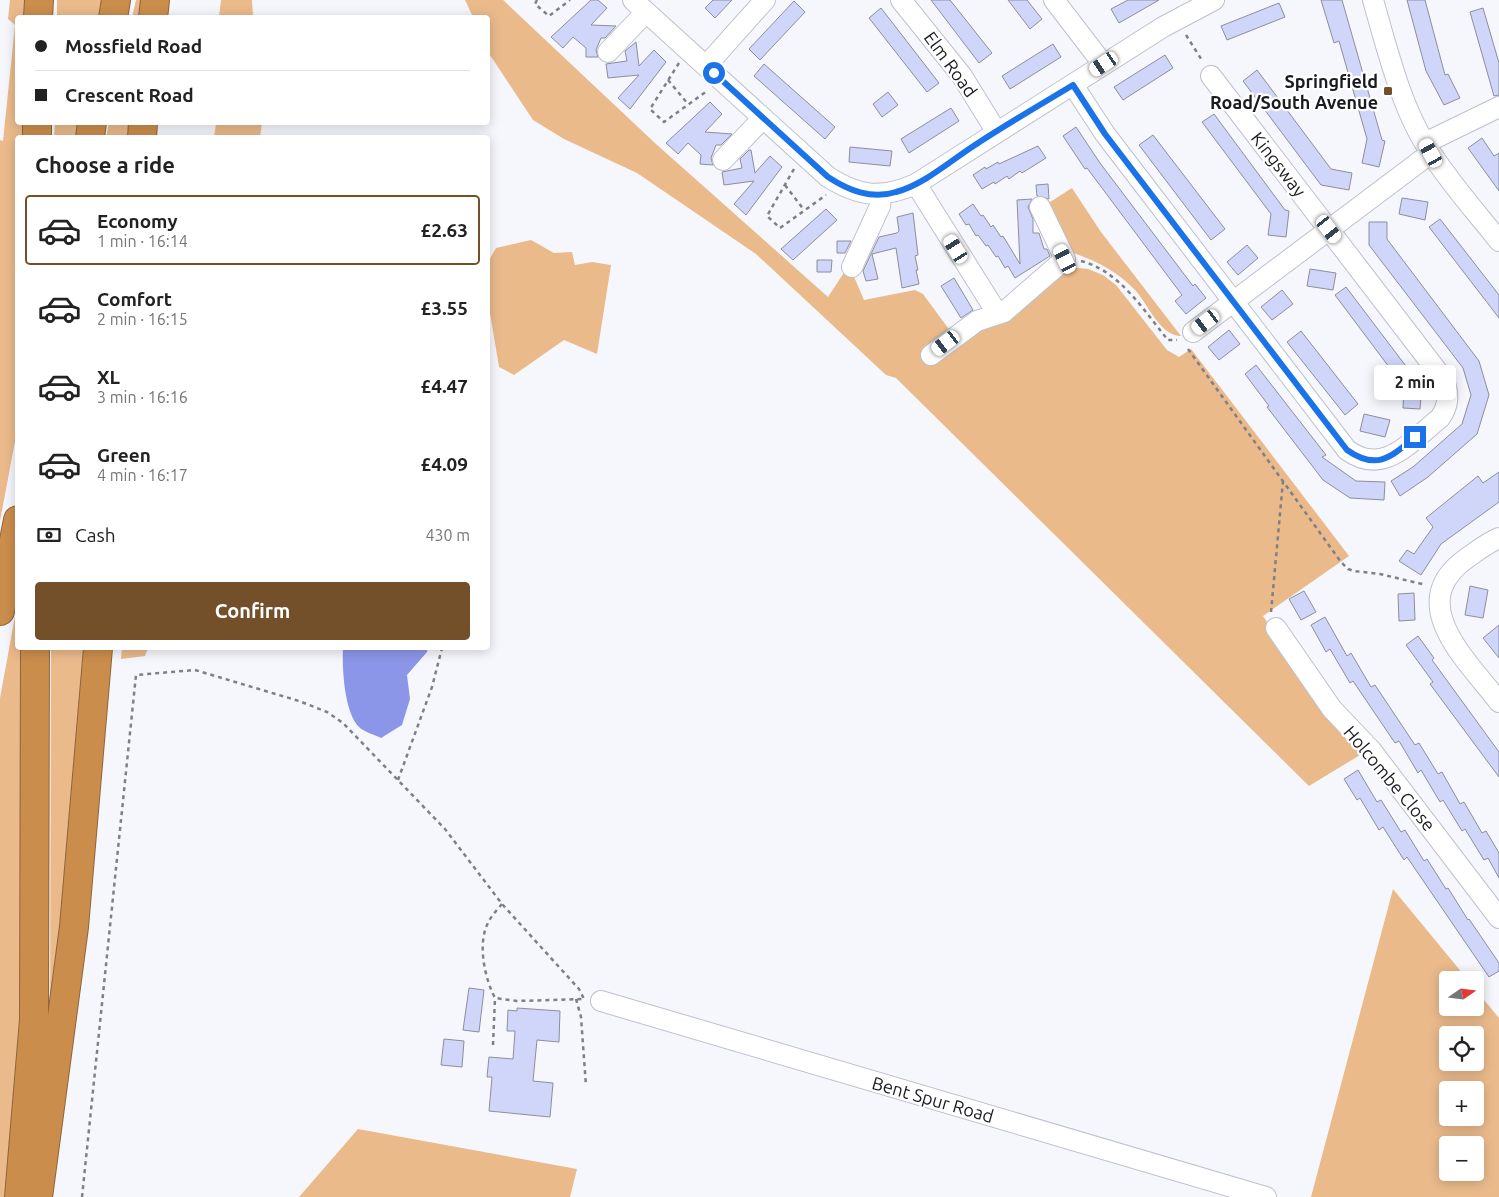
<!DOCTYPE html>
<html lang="en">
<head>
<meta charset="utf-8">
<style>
	:root { --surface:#fff; --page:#f2f2f2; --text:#222; --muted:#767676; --line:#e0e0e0; --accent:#74502a }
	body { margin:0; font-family:Ubuntu,sans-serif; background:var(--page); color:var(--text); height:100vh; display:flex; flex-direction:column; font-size:19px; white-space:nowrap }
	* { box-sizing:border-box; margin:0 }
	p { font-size:16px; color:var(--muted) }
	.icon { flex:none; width:28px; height:28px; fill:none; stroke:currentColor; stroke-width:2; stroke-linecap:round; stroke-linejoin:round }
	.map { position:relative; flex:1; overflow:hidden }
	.details { position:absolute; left:15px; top:135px; width:475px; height:515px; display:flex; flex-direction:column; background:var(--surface); border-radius:5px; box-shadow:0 2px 12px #0003 }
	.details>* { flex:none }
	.hud { position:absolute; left:15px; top:15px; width:475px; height:110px; border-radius:5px; box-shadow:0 2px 12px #0003; display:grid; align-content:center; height:110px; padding:0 20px; background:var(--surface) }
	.needle { width:32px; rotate:76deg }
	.fabs { position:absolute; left:1439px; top:971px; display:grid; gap:10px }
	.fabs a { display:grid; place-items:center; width:45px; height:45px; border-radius:5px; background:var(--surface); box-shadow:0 2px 12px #0003; font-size:25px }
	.end { position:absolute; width:22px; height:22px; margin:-11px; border:6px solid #1a73e8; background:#fff; box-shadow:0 0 0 2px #fff }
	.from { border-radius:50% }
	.bubble { position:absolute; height:35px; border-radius:5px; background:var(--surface); box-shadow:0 2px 12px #0003; font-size:16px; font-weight:600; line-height:35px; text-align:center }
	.car { position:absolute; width:15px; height:30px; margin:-15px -8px; border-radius:6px; box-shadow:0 0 4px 1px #0007; background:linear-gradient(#fff 24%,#345 0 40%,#fff 0 76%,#345 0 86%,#fff 0) }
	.hud b { display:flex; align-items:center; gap:18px; height:48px; font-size:19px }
	.hud b+b { border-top:1px solid var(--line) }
	.hud i { width:12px; height:12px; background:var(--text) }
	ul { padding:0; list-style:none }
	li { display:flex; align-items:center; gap:15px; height:70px; margin:0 10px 8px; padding:0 10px; border:2px solid transparent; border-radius:5px }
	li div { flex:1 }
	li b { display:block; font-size:19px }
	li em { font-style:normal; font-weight:600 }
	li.selected { border-color:var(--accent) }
	li>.icon { width:45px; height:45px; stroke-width:1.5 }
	h2 { padding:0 20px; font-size:22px; line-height:60px }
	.pay { display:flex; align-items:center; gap:12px; height:55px; padding:0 20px; font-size:19px }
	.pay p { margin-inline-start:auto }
	.action { display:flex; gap:10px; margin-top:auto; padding:10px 20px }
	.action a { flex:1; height:58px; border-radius:5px; background:var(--accent); color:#fff; font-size:20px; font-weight:600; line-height:58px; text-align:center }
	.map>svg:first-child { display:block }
	.green { fill:#eaba8b; fill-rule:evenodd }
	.water { fill:#8c96e8 }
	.building { fill:#d0d6f9; stroke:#8c8e9b }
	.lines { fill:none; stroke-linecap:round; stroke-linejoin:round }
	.minor-casing { stroke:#bec0cd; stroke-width:22 }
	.highway-casing { stroke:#8d653d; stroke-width:30 }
	.path { stroke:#7f8086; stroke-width:2.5; stroke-dasharray:4 4; stroke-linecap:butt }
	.minor { stroke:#fff; stroke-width:20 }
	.highway { stroke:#cb8d4c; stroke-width:28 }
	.route { stroke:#1a73e8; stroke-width:6 }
	.poi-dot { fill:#74502a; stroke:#fff; stroke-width:2 }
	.labels { text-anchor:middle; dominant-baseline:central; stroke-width:4.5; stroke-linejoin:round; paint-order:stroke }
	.street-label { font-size:18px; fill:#1a1b20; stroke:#fff }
	.poi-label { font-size:18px; font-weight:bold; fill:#1a1b20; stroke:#fff; text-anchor:end }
</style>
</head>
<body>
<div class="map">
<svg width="1499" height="1197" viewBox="0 0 1499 1197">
	<rect width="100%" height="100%" fill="#f6f7fd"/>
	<path class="green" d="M 10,0 L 29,0 L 29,17 L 18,18 L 18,122 L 28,123 L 28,137 L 18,138 L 17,431 L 0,521 L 0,140 L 3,141 L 15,25 L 8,19 Z
		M 57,0 L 104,0 L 100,18 L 57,17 Z
		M 136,0 L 146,0 L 144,17 L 132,18 Z
		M 221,0 L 252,0 L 253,17 L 219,17 Z
		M 465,0 L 503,0 L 656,144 L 828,297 L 845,271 L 852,272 L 864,300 L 915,290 L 923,294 L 951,332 L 981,324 L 1070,267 L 1088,269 L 1103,275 L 1116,285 L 1167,350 L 1179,357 L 1191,349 L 1349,556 L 1263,616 L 1326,709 L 1365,752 L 1309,786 L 896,378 L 886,375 L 756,254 L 637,173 L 564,139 L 533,120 L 488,52 L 488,18 L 473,17 Z
		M 55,123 L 80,123 L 77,137 L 54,138 Z
		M 109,123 L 135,123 L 133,137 L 106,138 Z
		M 213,123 L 262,123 L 260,137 L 214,137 L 216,124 Z
		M 1072,188 L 1101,232 L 1181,336 C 1160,336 1148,304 1135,290 C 1116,270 1094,260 1068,251 L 1047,204 Z
		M 531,240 L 554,253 L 572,252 L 575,265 L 592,262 L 611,265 L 597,354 L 564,340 L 514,375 L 499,367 L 488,301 L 488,262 L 496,248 Z
		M 17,605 L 18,648 L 23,648 L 25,963 L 9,1197 L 0,1197 L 0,698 Z
		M 51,648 L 88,648 L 50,1027 Z
		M 122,648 L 148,648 L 145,656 L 121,659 Z
		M 1393,889 L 1468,980 L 1448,980 L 1448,1008 L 1475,1008 L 1475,989 L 1499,1018 L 1499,1197 L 1311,1197 ZM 1448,1035 L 1475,1035 L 1475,1062 L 1448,1062 ZM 1448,1090 L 1475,1090 L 1475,1118 L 1448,1118 ZM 1448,1145 L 1475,1145 L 1475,1172 L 1448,1172 Z
		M 358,1129 L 577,1169 L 570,1197 L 299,1197 Z"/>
	<path class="water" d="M 343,648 L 428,648 L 427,652 L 407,675 L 410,699 L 402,725 L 381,738 C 375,735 365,732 360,728 C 344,714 342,667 343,648 Z"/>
	<path class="building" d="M 591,0 L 598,0 L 607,8 L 591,25 L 616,26 L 605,38 L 601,38 L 596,50 L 598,57 L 586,57 L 586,48 L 573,37 L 563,48 L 551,37 Z
		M 713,0 L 732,0 L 715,18 L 705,8 Z
		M 931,0 L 950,0 L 992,53 L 979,63 Z
		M 1008,0 L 1027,0 L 1042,19 L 1030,29 Z
		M 1128,0 L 1159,0 L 1119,23 L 1111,9 Z
		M 1321,0 L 1342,0 L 1382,140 L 1385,141 L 1379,167 L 1362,163 L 1367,139 L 1339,41 L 1334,43 Z
		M 1407,0 L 1425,0 L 1445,75 L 1448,74 L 1460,98 L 1444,105 L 1426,71 Z
		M 794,1 L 805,12 L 760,60 L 749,49 Z
		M 1279,3 L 1285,17 L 1227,40 L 1221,26 Z
		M 881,8 L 939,83 L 927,92 L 869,18 Z
		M 1483,8 L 1499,63 L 1499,95 L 1494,96 L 1470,12 Z
		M 636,42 L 639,66 L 654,50 L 666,62 L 630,109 L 618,98 L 639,75 L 608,78 L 606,64 L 627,61 L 625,51 Z
		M 1053,44 L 1061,57 L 1010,89 L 1002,76 Z
		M 1165,55 L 1173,68 L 1123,100 L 1114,87 Z
		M 764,64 L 835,127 L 825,139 L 754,76 Z
		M 1257,70 L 1331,169 L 1352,173 L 1349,190 L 1321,185 L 1243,81 Z
		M 888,92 L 898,105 L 882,117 L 873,104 Z
		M 710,102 L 722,114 L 705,132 L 732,134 L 721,145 L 716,145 L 711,158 L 713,165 L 700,164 L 701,155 L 688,143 L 678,154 L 666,143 Z
		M 951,108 L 959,121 L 909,153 L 901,139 Z
		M 1214,114 L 1285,210 L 1289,211 L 1286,237 L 1268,235 L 1271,214 L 1202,122 Z
		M 1076,127 L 1100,163 L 1193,286 L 1195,284 L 1206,298 L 1186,314 L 1175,301 L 1182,295 L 1087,168 L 1085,169 L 1063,136 Z
		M 1153,135 L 1225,229 L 1211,240 L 1139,145 Z
		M 1482,138 L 1494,156 L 1499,153 L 1499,191 L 1468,148 Z
		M 1038,146 L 1046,158 L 1022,173 L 1020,171 L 1009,179 L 1007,176 L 995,184 L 994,182 L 982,189 L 973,175 L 985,167 L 986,169 L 998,162 L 999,164 Z
		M 850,147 L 892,151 L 890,166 L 849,162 Z
		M 749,150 L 751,150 L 755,173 L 770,156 L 782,167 L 746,215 L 734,204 L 754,181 L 724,185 L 722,172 L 742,168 L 740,159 Z
		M 1048,184 L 1049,199 L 1037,196 L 1036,185 Z
		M 1402,198 L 1428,202 L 1425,220 L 1399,214 Z
		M 1032,199 L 1028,207 L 1033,219 L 1033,233 L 1039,233 L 1044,249 L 1047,249 L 1050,256 L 1015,278 L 1008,266 L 1005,268 L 998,256 L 996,257 L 988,245 L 986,246 L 978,235 L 976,236 L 969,224 L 966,225 L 959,214 L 973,204 L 981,216 L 983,215 L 991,227 L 993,225 L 1001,237 L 1003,236 L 1020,264 L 1017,200 Z
		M 826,209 L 837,220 L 793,260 L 781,249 Z
		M 913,213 L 918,255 L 915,256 L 918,270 L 916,270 L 919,284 L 902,288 L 896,248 L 872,254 L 878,279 L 866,281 L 863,271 L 879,237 L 897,233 L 899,231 L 897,217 Z
		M 1440,219 L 1499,295 L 1499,318 L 1429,227 Z
		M 1369,222 L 1387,222 L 1387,239 L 1479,361 L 1489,395 L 1477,434 L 1428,477 L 1400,496 L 1391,481 L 1413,467 L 1462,424 L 1471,395 L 1463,368 L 1369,245 Z
		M 837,241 L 851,241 L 845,253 L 837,253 Z
		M 1247,245 L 1258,258 L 1238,275 L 1227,262 Z
		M 817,260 L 832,260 L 831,272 L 817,272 Z
		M 1310,269 L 1336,273 L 1333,290 L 1307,286 Z
		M 954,278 L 973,310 L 961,318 L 941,286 Z
		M 1346,287 L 1418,382 L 1422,383 L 1420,409 L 1403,408 L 1404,387 L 1335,295 Z
		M 1282,290 L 1293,304 L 1272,320 L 1261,307 Z
		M 1229,330 L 1240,344 L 1219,360 L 1208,347 Z
		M 1301,331 L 1358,404 L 1345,415 L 1287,342 Z
		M 1256,365 L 1326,455 L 1322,457 L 1356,481 L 1385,482 L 1384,500 L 1350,498 L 1323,480 L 1267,407 L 1269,406 L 1245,374 Z
		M 1364,414 L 1390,420 L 1385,437 L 1360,431 Z
		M 1499,472 L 1499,502 L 1441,544 L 1421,575 L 1399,561 L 1407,550 L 1414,554 L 1433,527 L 1426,518 L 1478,476 L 1483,483 Z
		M 1470,586 L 1488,590 L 1483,618 L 1465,615 Z
		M 1304,591 L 1316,612 L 1301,620 L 1289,599 Z
		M 1414,593 L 1415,620 L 1399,621 L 1398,594 Z
		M 1325,617 L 1347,656 L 1351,653 L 1371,687 L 1375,685 L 1415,745 L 1419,743 L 1438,774 L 1442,772 L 1460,804 L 1464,802 L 1482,833 L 1486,831 L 1499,853 L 1499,878 L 1488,858 L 1484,860 L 1465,829 L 1462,831 L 1443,800 L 1440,802 L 1421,770 L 1418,773 L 1399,741 L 1395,743 L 1353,681 L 1350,683 L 1330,649 L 1326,652 L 1311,625 Z
		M 1499,625 L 1499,658 L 1483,638 Z
		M 1418,636 L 1434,658 L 1432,660 L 1499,752 L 1499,777 L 1430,684 L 1433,682 L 1406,645 Z
		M 1358,770 L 1377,802 L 1381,800 L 1401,832 L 1405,830 L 1424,861 L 1427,859 L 1446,889 L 1448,888 L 1468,920 L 1469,919 L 1499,963 L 1499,971 L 1489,977 L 1407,857 L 1404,860 L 1383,827 L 1379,830 L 1360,798 L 1357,800 L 1344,779 Z
		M 469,988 L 484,990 L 479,1032 L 463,1030 Z
		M 517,1008 L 560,1011 L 559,1042 L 537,1040 L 533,1081 L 553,1083 L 550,1117 L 489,1111 L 492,1077 L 487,1077 L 489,1057 L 513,1059 L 515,1031 L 507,1031 L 508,1010 L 517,1011 Z
		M 444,1039 L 464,1041 L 462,1067 L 441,1065 Z"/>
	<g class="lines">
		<g class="minor-casing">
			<path id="minor" d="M 633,0 L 828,177 C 860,197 881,199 916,184 L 1163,27 L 1214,0
				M 901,0 L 962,76 L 996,131
				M 1054,0 L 1103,64
				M 1373,0 C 1387,49 1402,111 1431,153 C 1451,184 1476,212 1499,241
				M 608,52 L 646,12
				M 706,66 L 765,0
				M 1073,85 L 1105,134 L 1347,450 C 1384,477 1411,441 1440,418 C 1449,405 1449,395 1444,380 L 1211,76
				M 1425,143 L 1499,107
				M 723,160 L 763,118
				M 916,184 L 997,313
				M 852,267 L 880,206 L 881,195
				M 1193,332 L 1431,153
				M 931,355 L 977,321 L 1004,312 L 1065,259 L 1040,207
				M 1499,538 C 1487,543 1477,551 1467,558 C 1403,603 1467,660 1499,702
				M 1276,628 L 1332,709 L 1371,750 L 1499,918
				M 601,1001 L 1266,1197"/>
		</g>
		<g class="highway-casing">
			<path id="highway" d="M 38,18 L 39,0
				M 113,18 L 116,0
				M 153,18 L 155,0
				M 37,138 L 37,122
				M 90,138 L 92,122
				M 142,138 L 143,122
				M 0,611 L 18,520
				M 19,1197 L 34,1020 L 35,648
				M 38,1197 L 74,927 L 98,648"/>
		</g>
		<path class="path" d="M 537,0 L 535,4 L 549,16 L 570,0
			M 1186,35 L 1203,62
			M 679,63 L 650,109 L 664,122 L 707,91
			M 668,80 L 688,104
			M 794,169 L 767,216 L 780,228 L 826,195
			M 785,185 L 804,210
			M 1081,261 C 1120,271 1144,311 1168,340 L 1177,340
			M 1188,349 L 1341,562 L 1348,569 L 1354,571 L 1380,574 L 1426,585
			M 1271,612 L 1283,481
			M 398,780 L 432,687 L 442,648
			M 502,904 C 497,910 491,916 488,923 C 477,944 485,979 495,998 L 517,1001 L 584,999
			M 576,999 L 581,1017 L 586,1086
			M 493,1045 L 495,998
			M 82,1197 L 136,675 L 195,670 L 299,701 L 327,712 L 343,723 L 445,829 L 502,904 L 579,989 L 584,999"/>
		<use href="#minor" class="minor"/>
		<use href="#highway" class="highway"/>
	</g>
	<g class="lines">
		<path class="route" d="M 714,73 L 828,177 C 848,190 871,200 896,192 C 925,184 950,161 975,145 C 1007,124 1040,105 1073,85 L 1105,134 L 1347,450 C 1377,471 1391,457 1415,437"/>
	</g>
	<rect class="poi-dot" x="1383" y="86" width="10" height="10" rx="2.5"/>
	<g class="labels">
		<g class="street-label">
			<text transform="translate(951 64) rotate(54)">Elm Road</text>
			<text transform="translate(1279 164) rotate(52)">Kingsway</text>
			<text transform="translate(1390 778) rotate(50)">Holcombe Close</text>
			<text transform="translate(933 1099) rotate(16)">Bent Spur Road</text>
		</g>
		<g class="poi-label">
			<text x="1378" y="81">Springfield<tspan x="1378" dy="21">Road/South Avenue</tspan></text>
		</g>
	</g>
</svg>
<div class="fabs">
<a><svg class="needle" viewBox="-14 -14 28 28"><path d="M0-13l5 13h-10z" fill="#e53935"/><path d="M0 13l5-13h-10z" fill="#767676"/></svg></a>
<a><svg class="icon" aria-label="locate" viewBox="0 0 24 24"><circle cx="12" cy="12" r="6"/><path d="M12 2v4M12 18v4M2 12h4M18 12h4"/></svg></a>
<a>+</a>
<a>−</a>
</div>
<i class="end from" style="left:714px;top:73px"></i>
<i class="end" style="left:1415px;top:437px"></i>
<div class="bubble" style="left:1374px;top:365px;width:82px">2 min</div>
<i class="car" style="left:1104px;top:64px;rotate:236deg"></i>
<i class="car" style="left:1431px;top:153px;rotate:331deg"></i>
<i class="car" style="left:1329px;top:229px;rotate:143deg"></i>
<i class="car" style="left:956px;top:249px;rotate:328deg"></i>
<i class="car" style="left:1065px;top:259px;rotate:334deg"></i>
<i class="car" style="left:1206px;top:322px;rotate:233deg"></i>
<i class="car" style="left:946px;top:343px;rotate:233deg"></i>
<div class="hud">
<b><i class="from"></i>Mossfield Road</b>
<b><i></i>Crescent Road</b>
</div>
<section class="details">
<h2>Choose a ride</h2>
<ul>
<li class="selected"><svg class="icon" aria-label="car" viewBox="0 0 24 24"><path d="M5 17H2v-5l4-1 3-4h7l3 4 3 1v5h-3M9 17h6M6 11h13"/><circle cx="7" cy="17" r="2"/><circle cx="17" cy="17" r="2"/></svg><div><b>Economy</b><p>1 min · 16:14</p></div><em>£2.63</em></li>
<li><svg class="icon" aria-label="car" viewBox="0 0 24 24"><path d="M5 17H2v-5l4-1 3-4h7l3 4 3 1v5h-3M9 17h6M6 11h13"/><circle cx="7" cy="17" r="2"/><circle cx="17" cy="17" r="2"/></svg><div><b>Comfort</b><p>2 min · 16:15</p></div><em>£3.55</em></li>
<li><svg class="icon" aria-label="car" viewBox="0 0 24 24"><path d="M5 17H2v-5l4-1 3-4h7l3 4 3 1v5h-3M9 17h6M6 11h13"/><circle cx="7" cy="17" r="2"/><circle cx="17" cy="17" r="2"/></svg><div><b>XL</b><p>3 min · 16:16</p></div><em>£4.47</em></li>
<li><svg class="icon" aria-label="car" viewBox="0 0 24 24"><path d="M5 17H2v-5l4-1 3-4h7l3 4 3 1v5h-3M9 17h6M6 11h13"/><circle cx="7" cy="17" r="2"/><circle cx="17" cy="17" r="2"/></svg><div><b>Green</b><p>4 min · 16:17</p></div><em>£4.09</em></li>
</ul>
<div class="pay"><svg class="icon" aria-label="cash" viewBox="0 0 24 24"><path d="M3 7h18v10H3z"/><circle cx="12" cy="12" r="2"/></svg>Cash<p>430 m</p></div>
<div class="action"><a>Confirm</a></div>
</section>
</div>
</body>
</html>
